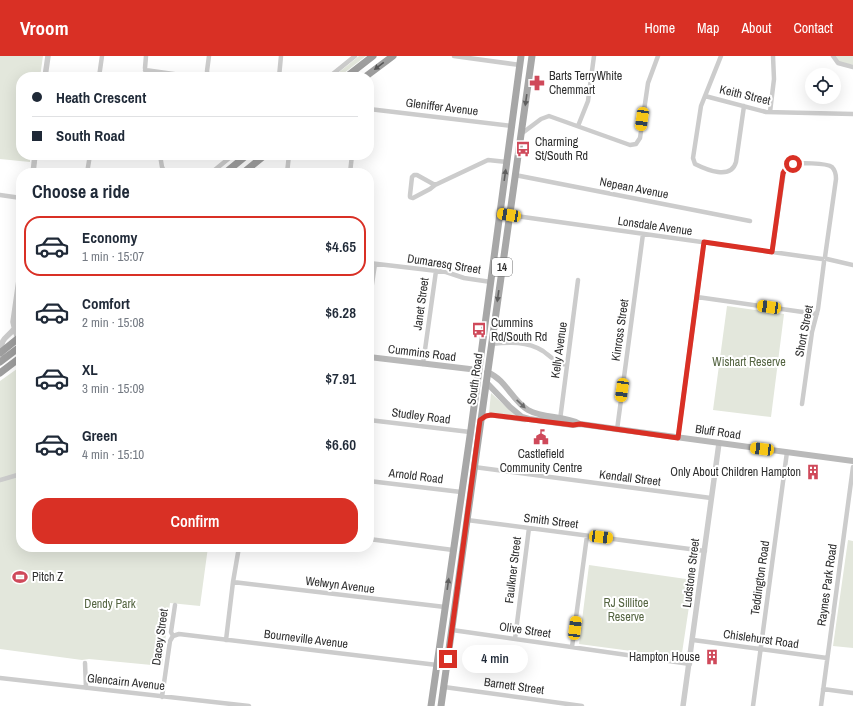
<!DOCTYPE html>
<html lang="en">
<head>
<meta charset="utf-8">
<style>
	:root { --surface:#fff; --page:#f2f2f3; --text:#1f2937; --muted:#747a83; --line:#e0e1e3; --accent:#d93025 }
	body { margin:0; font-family:"Archivo Narrow",sans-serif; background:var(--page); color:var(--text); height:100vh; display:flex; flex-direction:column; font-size:15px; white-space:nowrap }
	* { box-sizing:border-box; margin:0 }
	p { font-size:13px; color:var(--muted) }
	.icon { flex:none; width:22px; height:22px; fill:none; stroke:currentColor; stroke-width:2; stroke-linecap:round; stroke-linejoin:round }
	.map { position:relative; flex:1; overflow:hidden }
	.panel { position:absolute; left:16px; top:112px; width:358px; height:384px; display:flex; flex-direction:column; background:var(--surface); border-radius:16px; box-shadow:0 4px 16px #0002 }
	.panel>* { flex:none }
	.guide { position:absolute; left:16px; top:16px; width:358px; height:88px; border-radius:16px; box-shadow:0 4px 16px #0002; display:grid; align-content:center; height:88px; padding:0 16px; background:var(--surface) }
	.controls { position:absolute; left:805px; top:12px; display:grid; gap:8px }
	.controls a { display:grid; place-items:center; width:36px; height:36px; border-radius:50%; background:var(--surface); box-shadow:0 4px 16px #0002; font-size:20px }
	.end { position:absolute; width:18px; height:18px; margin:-9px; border:5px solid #d93025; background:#fff; box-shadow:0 0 0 2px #fff }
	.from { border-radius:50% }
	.bubble { position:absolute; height:28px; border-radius:14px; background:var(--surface); box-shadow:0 4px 16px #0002; font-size:13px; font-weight:600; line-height:28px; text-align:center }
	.car { position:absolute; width:12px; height:24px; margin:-12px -6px; border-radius:5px; box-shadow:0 0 3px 1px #0007; background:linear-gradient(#f5c518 24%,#345 0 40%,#f5c518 0 76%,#345 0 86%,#f5c518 0) }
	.guide b { display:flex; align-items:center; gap:14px; height:38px; font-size:15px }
	.guide b+b { border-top:1px solid var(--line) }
	.guide i { width:10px; height:10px; background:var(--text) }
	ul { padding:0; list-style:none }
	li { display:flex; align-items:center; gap:12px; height:60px; margin:0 8px 6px; padding:0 8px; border:2px solid transparent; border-radius:16px }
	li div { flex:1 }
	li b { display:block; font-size:15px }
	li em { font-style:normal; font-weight:600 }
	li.selected { border-color:var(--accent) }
	li>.icon { width:36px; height:36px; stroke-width:1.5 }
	h2 { padding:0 16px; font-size:18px; line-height:48px }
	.primary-button { display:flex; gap:8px; margin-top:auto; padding:8px 16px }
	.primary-button a { flex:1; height:46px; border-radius:16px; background:var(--accent); color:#fff; font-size:16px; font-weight:600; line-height:46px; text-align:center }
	header { display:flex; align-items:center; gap:24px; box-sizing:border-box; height:56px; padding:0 20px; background:var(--accent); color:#fff }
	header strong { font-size:19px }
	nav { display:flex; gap:22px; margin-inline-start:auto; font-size:14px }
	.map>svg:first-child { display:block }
	.green { fill:#e3e7dc }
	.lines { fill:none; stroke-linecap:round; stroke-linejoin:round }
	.minor { stroke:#ccc; stroke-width:4.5 }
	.tertiary { stroke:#ccc; stroke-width:5.5 }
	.secondary { stroke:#b9b9b9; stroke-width:6 }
	.primary { stroke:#a7a7a7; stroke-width:7 }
	.trunk { stroke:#9e9e9e; stroke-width:7 }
	.oneway { fill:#565656 }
	.oneway2 { fill:#5f5f5f }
	.oneway3 { fill:#6d6d6d }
	.route { stroke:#d93025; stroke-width:5 }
	.labels { text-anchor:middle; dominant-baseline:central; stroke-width:4; stroke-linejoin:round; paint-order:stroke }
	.shield { fill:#fff; stroke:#6d6d6d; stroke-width:1 }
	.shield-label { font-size:11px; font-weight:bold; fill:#2f2f2f }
	.poi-label { font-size:12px; fill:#2f2f2f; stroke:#fff; text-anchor:start }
	.street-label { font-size:12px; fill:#2f2f2f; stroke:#fff }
	.park-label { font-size:12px; fill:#556542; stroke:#fff }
</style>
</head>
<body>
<header>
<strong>Vroom</strong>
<nav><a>Home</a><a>Map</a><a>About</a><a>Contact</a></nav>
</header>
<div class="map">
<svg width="853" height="650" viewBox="0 0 853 650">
	<rect width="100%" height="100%" fill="#fff"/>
	<path class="green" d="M 0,0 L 43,0 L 40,21 L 21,21 L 21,99 L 30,99 L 30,106 L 0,103 Z
		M 359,0 L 366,0 L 339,21 L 333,21 Z
		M 834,0 L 853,0 L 853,9 L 839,6 Z
		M 727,250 L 784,258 L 771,361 L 713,354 Z
		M 21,310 L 21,491 L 208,491 L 200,550 L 170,547 L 162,610 L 89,603 L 82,604 L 0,593 L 0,325 Z
		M 491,337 L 517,361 L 489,357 Z
		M 848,484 L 853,485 L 853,592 L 833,590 Z
		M 589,509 L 693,524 L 682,597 L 676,601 L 579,588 Z"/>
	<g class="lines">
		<path class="minor" d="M 146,0 L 145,12 L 147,21
			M 454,0 L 520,9
			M 721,0 L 701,50 L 693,102 L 695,108 C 707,114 731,124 736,106 L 744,50
			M 833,0 L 838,7 L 853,11
			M 145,14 L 195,21
			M 99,21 L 102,0
			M 208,21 L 207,15 L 209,0
			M 279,21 L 281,0
			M 329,21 L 355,0
			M 705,40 L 766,56 L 853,58
			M 369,53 L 512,70
			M 770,56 L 774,23 L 773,0
			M 578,70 L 588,45 L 594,0
			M 521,78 L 541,63 L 549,60 L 630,89 L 636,88 L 640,82 L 648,27 L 658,0
			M 160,99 L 162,111 L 165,117
			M 87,117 L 90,99
			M 211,117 L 233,99
			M 287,117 L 289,99
			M 350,117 L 352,99
			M 414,119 L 417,119 L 435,129 L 430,133 L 413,142 L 410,141 L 410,139 L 412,121 Z
			M 515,119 L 750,165
			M 435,129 L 488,104 L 507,106
			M 0,139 L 21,142
			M 509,159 L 822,203
			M 772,196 L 784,115 C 786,112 788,110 791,109 C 797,106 827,107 832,111 C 835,114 836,119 836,123 L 825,201
			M 827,203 L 853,209
			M 369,207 L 446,216 L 464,222 L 491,226
			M 697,241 L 817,258
			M 369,248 L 375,208
			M 491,288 C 510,286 527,285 543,295 C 551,301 556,307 567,309
			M 423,308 L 436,215
			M 802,348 L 812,276 L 818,253 L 824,206
			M 369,364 L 470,376
			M 481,364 L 486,360 L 490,359 L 525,364
			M 560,364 L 578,224
			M 617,374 L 643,178
			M 678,382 L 704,186
			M 474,411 L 711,442
			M 0,424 L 21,418
			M 369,425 L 461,436
			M 467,464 L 705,495
			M 369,483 L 453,494
			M 233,526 L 445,551
			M 452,574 L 690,608
			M 173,580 L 179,578 L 437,609
			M 515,583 L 529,472
			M 226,584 L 233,526 L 239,491
			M 693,584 L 827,602
			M 572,591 L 587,480
			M 85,607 L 86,632
			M 0,622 L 249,650
			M 444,631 L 582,650
			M 823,633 L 853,637
			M 162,641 L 170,585 L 173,580 L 171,576 L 175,549
			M 753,650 L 787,396
			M 821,650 L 853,411"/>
		<path class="tertiary" d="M 45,21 L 48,0
			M 33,117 L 35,99
			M 15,258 L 21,275
			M 18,282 L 15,275 L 13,266 L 21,210
			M 2,295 C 0,282 7,282 14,273
			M 683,650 L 719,387"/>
		<path class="secondary" d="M 369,301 L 478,314
			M 487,316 C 507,324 511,344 528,354 C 544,363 564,359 580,368
			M 486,326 L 510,351 L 522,361 L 529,363 L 573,369 L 580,368 L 853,405"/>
		<path class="primary" d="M 431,650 L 471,373 L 521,0
			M 441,650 L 532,0"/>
		<path class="trunk" d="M 346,21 L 373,0
			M 365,21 L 393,0
			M 225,117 L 247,99
			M 243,117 L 265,99
			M 0,297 L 21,280
			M 0,306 L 21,290
			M 0,317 L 21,301"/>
	</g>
	<defs><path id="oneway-solid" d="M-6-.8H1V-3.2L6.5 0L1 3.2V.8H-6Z"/></defs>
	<use class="oneway" href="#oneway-solid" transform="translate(379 10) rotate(143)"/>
	<g class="oneway2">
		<use href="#oneway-solid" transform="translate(526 44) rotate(98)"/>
		<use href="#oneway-solid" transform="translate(505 119) rotate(-82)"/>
		<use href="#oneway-solid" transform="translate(498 240) rotate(98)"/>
		<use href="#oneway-solid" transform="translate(448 528) rotate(-82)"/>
	</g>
	<use class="oneway3" href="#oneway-solid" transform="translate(521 348) rotate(43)"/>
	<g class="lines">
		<path class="route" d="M 448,603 L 480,364 L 486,360 L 491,359 L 573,369 L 580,368 L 678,382 L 704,186 L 772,196 L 783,117 L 787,111 L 793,108"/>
	</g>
	<defs>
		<g id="pharmacy-bare" transform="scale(1.2)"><path d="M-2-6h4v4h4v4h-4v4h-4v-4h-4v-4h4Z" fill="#cf495a" stroke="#fff" stroke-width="2.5" paint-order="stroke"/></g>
		<g id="bus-bare" transform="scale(1.2)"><path d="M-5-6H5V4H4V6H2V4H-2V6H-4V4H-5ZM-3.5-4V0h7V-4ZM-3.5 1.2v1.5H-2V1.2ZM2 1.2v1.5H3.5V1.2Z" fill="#cf495a" stroke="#fff" stroke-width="2.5" paint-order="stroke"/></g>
		<g id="civic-bare" transform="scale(1.2)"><path d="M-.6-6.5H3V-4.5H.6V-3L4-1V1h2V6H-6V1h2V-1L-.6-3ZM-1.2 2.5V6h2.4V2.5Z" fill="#cf495a" stroke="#fff" stroke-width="2.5" paint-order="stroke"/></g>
		<g id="building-bare" transform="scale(1.2)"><path d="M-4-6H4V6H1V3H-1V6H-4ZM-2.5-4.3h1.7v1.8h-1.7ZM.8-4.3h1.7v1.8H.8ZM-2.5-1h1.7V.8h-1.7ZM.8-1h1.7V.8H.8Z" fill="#cf495a" stroke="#fff" stroke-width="2.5" paint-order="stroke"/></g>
		<g id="stadium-bare" transform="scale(1.2)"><path d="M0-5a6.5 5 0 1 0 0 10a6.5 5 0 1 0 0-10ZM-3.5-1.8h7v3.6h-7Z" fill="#cf495a" stroke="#fff" stroke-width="2.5" paint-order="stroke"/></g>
	</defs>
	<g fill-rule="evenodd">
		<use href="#pharmacy-bare" x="537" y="27"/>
		<use href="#bus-bare" x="523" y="93"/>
		<use href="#bus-bare" x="479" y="274"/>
		<use href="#civic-bare" x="541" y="381"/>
		<use href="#building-bare" x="813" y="416"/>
		<use href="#stadium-bare" x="20" y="521"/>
		<use href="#building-bare" x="712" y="601"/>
	</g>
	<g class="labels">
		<rect class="shield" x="492" y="202" width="20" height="18" rx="3"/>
		<g class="shield-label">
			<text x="502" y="211">14</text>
		</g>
		<g class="poi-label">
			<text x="549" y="20">Barts TerryWhite<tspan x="549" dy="14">Chemmart</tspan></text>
			<text x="535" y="86">Charming<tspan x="535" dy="14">St/South Rd</tspan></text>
			<text x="491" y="267">Cummins<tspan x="491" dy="14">Rd/South Rd</tspan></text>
			<text x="541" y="398" text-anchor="middle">Castlefield<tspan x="541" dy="14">Community Centre</tspan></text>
			<text x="801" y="416" text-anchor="end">Only About Children Hampton</text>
			<text x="32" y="521">Pitch Z</text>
			<text x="700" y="601" text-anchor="end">Hampton House</text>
		</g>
		<g class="street-label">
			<text transform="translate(745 39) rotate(13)">Keith Street</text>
			<text transform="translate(442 51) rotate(7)">Gleniffer Avenue</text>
			<text transform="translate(634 132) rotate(11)">Nepean Avenue</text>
			<text transform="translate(655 170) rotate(8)">Lonsdale Avenue</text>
			<text transform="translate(444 208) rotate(9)">Dumaresq Street</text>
			<text transform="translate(421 248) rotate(-82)">Janet Street</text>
			<text transform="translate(620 274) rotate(-82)">Kinross Street</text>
			<text transform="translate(804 275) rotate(-79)">Short Street</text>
			<text transform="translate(559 294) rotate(-82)">Kelly Avenue</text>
			<text transform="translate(422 297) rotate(7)">Cummins Road</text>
			<text transform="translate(475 323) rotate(-82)">South Road</text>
			<text transform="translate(421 360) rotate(7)">Studley Road</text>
			<text transform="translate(718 376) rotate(8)">Bluff Road</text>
			<text transform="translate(416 420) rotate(7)">Arnold Road</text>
			<text transform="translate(630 422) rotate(7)">Kendall Street</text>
			<text transform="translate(551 465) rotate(7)">Smith Street</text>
			<text transform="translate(513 514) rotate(-83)">Faulkner Street</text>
			<text transform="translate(691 517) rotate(-83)">Ludstone Street</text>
			<text transform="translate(760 522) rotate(-82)">Teddington Road</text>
			<text transform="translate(340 529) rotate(7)">Welwyn Avenue</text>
			<text transform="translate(827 529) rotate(-82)">Raynes Park Road</text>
			<text transform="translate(525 574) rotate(8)">Olive Street</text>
			<text transform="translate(160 581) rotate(-82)">Dacey Street</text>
			<text transform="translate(306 583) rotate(7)">Bourneville Avenue</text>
			<text transform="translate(761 583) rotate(8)">Chislehurst Road</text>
			<text transform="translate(126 626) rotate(6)">Glencairn Avenue</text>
			<text transform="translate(514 630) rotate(8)">Barnett Street</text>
		</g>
		<g class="park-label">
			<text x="749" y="306">Wishart Reserve</text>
			<text x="626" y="547">RJ Sillitoe<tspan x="626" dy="14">Reserve</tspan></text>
			<text x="110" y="548">Dendy Park</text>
		</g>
	</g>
</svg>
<div class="controls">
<a><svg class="icon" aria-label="locate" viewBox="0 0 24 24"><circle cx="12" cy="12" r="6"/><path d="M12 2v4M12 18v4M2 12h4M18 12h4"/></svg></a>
</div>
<i class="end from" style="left:793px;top:108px"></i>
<i class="end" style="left:448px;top:603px"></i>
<div class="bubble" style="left:462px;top:589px;width:66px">4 min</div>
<i class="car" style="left:642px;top:63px;rotate:188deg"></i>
<i class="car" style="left:509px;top:159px;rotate:279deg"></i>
<i class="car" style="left:769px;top:251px;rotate:278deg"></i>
<i class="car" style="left:622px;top:334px;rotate:188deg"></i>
<i class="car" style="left:762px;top:393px;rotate:277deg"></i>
<i class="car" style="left:601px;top:481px;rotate:97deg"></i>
<i class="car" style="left:575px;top:572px;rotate:7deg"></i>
<div class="guide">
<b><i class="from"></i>Heath Crescent</b>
<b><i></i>South Road</b>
</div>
<section class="panel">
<h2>Choose a ride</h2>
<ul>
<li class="selected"><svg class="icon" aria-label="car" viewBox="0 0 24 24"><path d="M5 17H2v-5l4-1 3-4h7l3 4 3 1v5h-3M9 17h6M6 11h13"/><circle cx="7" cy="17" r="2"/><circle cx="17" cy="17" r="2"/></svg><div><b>Economy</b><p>1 min · 15:07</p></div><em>$4.65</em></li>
<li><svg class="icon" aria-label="car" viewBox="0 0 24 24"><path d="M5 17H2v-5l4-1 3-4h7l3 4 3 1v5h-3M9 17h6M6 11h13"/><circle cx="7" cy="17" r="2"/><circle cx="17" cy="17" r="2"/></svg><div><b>Comfort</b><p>2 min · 15:08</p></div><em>$6.28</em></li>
<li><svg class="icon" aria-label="car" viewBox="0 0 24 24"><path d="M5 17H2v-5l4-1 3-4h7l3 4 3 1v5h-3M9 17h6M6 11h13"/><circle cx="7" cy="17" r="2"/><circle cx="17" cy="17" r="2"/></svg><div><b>XL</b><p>3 min · 15:09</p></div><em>$7.91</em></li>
<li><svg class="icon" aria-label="car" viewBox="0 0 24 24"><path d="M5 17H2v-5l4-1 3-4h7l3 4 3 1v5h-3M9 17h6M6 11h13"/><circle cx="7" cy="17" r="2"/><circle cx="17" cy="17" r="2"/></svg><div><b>Green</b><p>4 min · 15:10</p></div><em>$6.60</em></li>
</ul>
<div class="primary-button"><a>Confirm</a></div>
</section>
</div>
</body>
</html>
